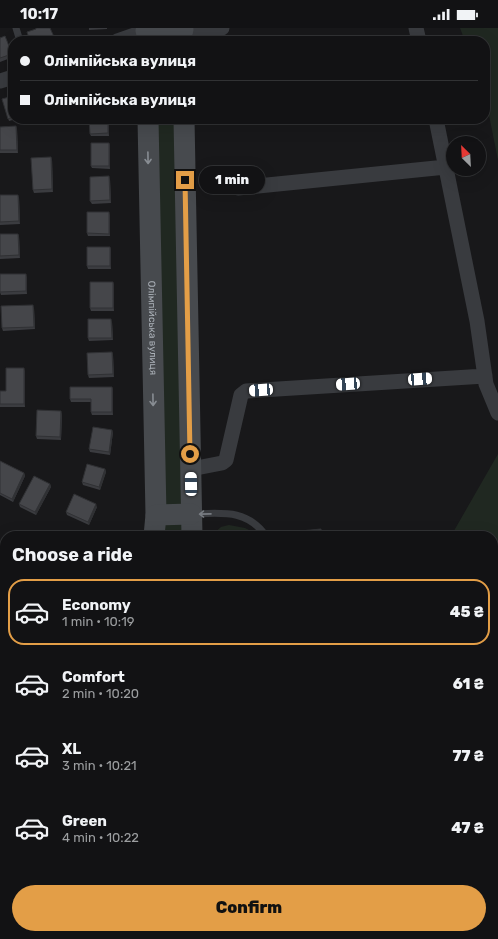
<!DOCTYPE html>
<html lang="en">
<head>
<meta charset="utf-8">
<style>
	:root { --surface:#121214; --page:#1f2022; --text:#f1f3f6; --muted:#9c9ea0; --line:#313234; --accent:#e39e47 }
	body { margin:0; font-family:Rubik,sans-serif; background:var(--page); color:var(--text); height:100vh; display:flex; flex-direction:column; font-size:15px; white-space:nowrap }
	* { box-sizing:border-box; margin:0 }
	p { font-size:13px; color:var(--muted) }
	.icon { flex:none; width:22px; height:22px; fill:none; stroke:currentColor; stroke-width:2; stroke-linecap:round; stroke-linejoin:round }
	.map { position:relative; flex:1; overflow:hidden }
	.sheet { position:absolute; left:0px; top:503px; width:498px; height:408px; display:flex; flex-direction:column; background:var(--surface); border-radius:16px 16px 0 0; box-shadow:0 4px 16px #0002,0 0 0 1px var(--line) }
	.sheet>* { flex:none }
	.hud { position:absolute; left:8px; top:8px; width:482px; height:88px; border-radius:16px; box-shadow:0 4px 16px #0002,0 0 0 1px var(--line); display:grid; align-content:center; height:88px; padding:0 12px; background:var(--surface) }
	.needle { width:26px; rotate:336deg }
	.controls { position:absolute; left:446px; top:108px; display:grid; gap:8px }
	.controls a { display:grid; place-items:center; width:40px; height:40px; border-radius:50%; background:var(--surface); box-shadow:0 4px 16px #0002,0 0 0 1px var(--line); font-size:20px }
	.end { position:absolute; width:18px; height:18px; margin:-9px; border:5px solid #e39e47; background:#111; box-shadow:0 0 0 2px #111 }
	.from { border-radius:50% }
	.bubble { position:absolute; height:28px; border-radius:14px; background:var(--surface); box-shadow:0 4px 16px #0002,0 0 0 1px var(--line); font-size:13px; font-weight:800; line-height:28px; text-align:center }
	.car { position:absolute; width:12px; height:24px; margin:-12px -6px; border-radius:5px; box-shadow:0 0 3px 1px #0007; background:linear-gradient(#fff 24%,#345 0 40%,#fff 0 76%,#345 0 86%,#fff 0) }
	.hud b { display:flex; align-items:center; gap:14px; height:38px; font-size:15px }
	.hud b+b { border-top:1px solid var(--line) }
	.hud i { width:10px; height:10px; background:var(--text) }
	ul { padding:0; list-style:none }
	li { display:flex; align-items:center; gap:12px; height:66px; margin:0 8px 6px; padding:0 4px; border:2px solid transparent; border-radius:16px }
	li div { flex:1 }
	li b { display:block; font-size:15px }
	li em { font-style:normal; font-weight:800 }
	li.selected { border-color:var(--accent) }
	li>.icon { width:36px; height:36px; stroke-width:1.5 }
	h2 { padding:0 12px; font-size:18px; line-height:48px }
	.action { display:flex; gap:8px; margin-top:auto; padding:8px 12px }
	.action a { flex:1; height:46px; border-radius:24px; background:var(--accent); color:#111; font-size:16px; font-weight:800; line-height:46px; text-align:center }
	.status { display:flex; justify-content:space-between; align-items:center; height:28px; padding:0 20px; background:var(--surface); direction:ltr }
	.status svg { height:11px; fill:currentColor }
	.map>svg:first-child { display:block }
	.green { fill:#202821 }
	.forest { fill:url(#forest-firs) }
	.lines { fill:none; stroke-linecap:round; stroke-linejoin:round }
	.lane { stroke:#393b3f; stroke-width:7 }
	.street { stroke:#393b3f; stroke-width:15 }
	.secondary { stroke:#474a4e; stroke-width:21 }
	.wall { fill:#3b3c40 }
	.shaded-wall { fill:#303134 }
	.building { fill:#45464a; stroke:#303134 }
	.oneway { stroke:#888d93 }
	.oneway2 { stroke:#787c82 }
	.route { stroke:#e39e47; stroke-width:5 }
	.labels { text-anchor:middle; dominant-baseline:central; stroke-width:3; stroke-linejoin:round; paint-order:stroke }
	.street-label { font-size:10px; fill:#abb1b8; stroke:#131315 }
</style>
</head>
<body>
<div class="status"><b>10:17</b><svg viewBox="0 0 49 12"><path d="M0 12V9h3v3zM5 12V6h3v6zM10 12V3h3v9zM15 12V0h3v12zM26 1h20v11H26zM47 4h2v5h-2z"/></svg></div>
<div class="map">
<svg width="498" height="911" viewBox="0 0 498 911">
	<defs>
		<pattern id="forest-firs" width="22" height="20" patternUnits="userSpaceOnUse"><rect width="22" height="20" fill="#202821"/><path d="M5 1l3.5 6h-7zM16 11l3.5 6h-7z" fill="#3e453f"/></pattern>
	</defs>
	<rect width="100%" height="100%" fill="#18181a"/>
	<path class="green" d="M 460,0 L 498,0 L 498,132 L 485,67 L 485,13 L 465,13 Z
		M 148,91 L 184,91 L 192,508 L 154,508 Z
		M 498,426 L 498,624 L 493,624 L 493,508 L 449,508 L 451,508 Z
		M 229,497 L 245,500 L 261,508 L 211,508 L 221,499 Z
		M 5,646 L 5,687 L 0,689 L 0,648 Z
		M 272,906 L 378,906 L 371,911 L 273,911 Z"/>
	<path class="forest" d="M 498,858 L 498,911 L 371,911 L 378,906 L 493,906 L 493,859 Z"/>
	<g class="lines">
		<path class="lane" d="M 16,0 L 20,13
			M 193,486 C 222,485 247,481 266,508
			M 0,719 L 5,739
			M 0,824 L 5,823
			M 107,906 L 108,911
			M 267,906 L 268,911
			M 115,911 L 130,906"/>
		<path class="street" d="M 416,0 L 419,13
			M 183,2 L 222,0
			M 117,13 L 146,3
			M 0,53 L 13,49
			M 436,91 L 477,293 L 486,356 L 498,385
			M 238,160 L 446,139
			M 191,441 L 222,435 L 226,432 L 241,367 L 246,363 L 485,348"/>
		<g class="secondary">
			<path d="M 146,3 L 183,2"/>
			<path id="s1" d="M 148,91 L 156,487 L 154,508"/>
			<path d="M 184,91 L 192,508"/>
			<path d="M 156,487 L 191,486"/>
			<path d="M 0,649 L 5,647"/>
		</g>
	</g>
	<path class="wall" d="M 89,0 L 107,0 L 107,1 L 89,2 Z
		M 5,8 L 13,29 L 0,34 L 0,10 Z
		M 13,68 L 13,91 L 16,91 L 9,93 L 2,71 Z
		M 109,91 L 109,108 L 91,108 L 90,106 Z
		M 16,98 L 17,101 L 18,125 L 0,125 L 0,99 Z
		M 109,115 L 110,118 L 110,141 L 92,140 L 91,138 Z
		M 52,131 L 53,164 L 34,165 L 33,162 Z
		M 110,151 L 111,175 L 92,176 L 90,173 Z
		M 0,167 L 19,169 L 20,196 L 0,197 Z
		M 110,187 L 110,208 L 88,208 L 87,205 Z
		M 0,206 L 18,206 L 19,208 L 20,230 L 0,231 Z
		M 110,219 L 111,222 L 111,241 L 88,241 L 87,238 Z
		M 27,249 L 27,266 L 1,267 L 0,264 Z
		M 114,256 L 114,283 L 91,283 L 90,280 Z
		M 34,280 L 35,301 L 3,303 L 2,300 Z
		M 112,294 L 113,312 L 89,313 L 88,310 Z
		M 112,324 L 113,327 L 114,349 L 89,350 L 88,347 Z
		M 25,343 L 25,379 L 0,379 L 0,363 L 6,363 Z
		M 112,359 L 113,362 L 113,387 L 92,387 L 91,384 L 91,374 L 71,374 L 70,371 Z
		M 62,386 L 61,412 L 37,411 L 36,408 Z
		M 113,404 L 110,427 L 90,424 L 89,421 Z
		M 0,433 L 24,445 L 25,448 L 13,474 L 0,467 Z
		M 105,441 L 106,444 L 100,462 L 83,457 L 82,454 Z
		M 50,456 L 51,459 L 36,487 L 20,479 L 19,476 Z
		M 97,479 L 89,497 L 67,487 L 66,484 Z
		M 5,552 L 5,585 L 0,578 L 0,556 Z
		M 493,621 L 498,621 L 498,641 L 493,641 Z
		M 493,658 L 498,659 L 498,822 L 497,828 L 493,827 Z
		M 5,696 L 5,732 L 0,733 L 0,698 Z
		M 498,839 L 498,858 L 493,859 L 493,840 Z
		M 5,850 L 5,877 L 0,879 L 0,851 Z
		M 46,906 L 70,906 L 51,911 L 48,911 Z"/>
	<path class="shaded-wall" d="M 108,91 L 109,91 L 109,108 L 108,105 Z
		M 16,98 L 17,101 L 18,125 L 17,122 Z
		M 109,115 L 110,118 L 110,141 L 109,138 Z
		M 51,129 L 52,131 L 53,164 L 52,161 Z
		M 109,148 L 110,151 L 111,175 L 110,172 Z
		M 18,167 L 19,169 L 20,196 L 19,193 Z
		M 109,184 L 110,187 L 110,208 L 109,206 Z
		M 18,206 L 19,208 L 20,230 L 19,227 Z
		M 110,219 L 111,222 L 111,241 L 110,238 Z
		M 26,246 L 27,249 L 27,266 L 26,263 Z
		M 113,254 L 114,256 L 114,283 L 113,280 Z
		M 33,277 L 34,280 L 35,301 L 34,299 Z
		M 111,291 L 112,294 L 113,312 L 112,310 Z
		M 112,324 L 113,327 L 114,349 L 113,346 Z
		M 24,340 L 25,343 L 25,379 L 24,376 Z
		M 112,359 L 113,362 L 113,387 L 112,384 Z
		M 61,383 L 62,386 L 61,412 L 60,409 Z
		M 112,402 L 113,404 L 110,427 L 109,424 Z
		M 105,441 L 106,444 L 100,462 L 99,459 Z
		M 24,445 L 25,448 L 13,474 L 12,471 Z
		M 50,456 L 51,459 L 36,487 L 35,484 Z
		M 96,476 L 97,479 L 89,497 L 88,494 Z
		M 2,523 L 3,526 L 0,529 L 0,525 Z
		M 498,812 L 498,822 L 497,828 L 496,825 Z"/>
	<path class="building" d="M 36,0 L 50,0 L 55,11 L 50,13 L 30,13 L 27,4 L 36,1 Z
		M 5,8 L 12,26 L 0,30 L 0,10 Z
		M 13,68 L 13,89 L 8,91 L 2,71 Z
		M 89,91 L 108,91 L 108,105 L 90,106 Z
		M 16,98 L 17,122 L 0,122 L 0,99 Z
		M 91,115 L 109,115 L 109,138 L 91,138 Z
		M 51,129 L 52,161 L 33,162 L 31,130 Z
		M 109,148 L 110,172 L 90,173 L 90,149 Z
		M 0,167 L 18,167 L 19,193 L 0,194 Z
		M 87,184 L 109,184 L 109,206 L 87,205 Z
		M 0,206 L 18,206 L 19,227 L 0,228 Z
		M 87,219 L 110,219 L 110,238 L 87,238 Z
		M 0,246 L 26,246 L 26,263 L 0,264 Z
		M 90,254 L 113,254 L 113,280 L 90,280 Z
		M 33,277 L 34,299 L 2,300 L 1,278 Z
		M 88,291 L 111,291 L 112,310 L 88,310 Z
		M 112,324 L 113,346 L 88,347 L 87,325 Z
		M 6,340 L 24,340 L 24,376 L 0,376 L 0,363 L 6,363 Z
		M 70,359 L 112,359 L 112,384 L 91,384 L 91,371 L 70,371 Z
		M 37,382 L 61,383 L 60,409 L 36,408 Z
		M 93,399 L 112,402 L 109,424 L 89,421 Z
		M 0,433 L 24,445 L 12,471 L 0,465 Z
		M 87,436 L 105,441 L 99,459 L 82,454 Z
		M 34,448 L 50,456 L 35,484 L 19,476 Z
		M 74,466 L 96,476 L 88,494 L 66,484 Z
		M 321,501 L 322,508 L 300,508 L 300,503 Z
		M 347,507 L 347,508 L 335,508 Z
		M 5,552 L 5,583 L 0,577 L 0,556 Z
		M 493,621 L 498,621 L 498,638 L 493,638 Z
		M 493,658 L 498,659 L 498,812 L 496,825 L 493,824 Z
		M 5,696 L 5,729 L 0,730 L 0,698 Z
		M 498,839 L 498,855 L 493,856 L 493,840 Z
		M 5,850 L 5,874 L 0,875 L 0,851 Z
		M 5,891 L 5,906 L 26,906 L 28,911 L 0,911 L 0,892 Z
		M 46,906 L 58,906 L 47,909 Z"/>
	<defs><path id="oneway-shaft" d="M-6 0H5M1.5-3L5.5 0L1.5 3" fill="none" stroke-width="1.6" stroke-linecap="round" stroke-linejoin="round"/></defs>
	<g class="oneway">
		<use href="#oneway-shaft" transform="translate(148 130) rotate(89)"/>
		<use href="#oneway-shaft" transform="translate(153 372) rotate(89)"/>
	</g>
	<use class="oneway2" href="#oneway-shaft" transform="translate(205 486) rotate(179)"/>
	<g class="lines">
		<path class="route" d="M 185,152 L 190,426"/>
	</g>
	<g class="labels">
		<g class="street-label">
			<text stroke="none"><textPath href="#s1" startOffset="209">Олімпійська вулиця</textPath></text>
		</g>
	</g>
</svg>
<div class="controls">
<a><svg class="needle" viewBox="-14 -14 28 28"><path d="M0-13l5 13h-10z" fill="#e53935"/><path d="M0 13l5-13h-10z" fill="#9c9ea0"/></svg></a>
</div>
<i class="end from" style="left:190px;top:426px"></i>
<i class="end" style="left:185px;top:152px"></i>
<div class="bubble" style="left:199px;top:138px;width:66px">1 min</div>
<i class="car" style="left:420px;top:351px;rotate:86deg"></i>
<i class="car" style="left:348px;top:356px;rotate:266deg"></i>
<i class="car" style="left:261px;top:362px;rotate:266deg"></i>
<i class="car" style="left:191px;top:456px;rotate:359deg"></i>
<div class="hud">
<b><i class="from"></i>Олімпійська вулиця</b>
<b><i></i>Олімпійська вулиця</b>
</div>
<section class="sheet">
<h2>Choose a ride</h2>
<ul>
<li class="selected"><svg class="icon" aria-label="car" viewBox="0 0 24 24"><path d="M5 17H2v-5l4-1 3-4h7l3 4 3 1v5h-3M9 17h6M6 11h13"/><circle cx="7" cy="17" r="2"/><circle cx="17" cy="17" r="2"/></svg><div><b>Economy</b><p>1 min · 10:19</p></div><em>45 ₴</em></li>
<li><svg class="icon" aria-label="car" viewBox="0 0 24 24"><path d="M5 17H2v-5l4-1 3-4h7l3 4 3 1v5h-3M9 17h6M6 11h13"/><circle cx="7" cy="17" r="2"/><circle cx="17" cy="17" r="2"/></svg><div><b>Comfort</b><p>2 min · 10:20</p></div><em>61 ₴</em></li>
<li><svg class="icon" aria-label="car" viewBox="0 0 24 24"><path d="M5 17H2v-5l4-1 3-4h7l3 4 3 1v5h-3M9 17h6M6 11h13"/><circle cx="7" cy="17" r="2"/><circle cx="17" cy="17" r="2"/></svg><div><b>XL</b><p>3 min · 10:21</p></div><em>77 ₴</em></li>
<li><svg class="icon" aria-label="car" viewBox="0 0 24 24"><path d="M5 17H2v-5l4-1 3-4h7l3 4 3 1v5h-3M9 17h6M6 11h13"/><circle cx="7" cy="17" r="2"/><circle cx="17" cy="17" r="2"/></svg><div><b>Green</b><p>4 min · 10:22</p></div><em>47 ₴</em></li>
</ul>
<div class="action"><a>Confirm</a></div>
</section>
</div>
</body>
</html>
